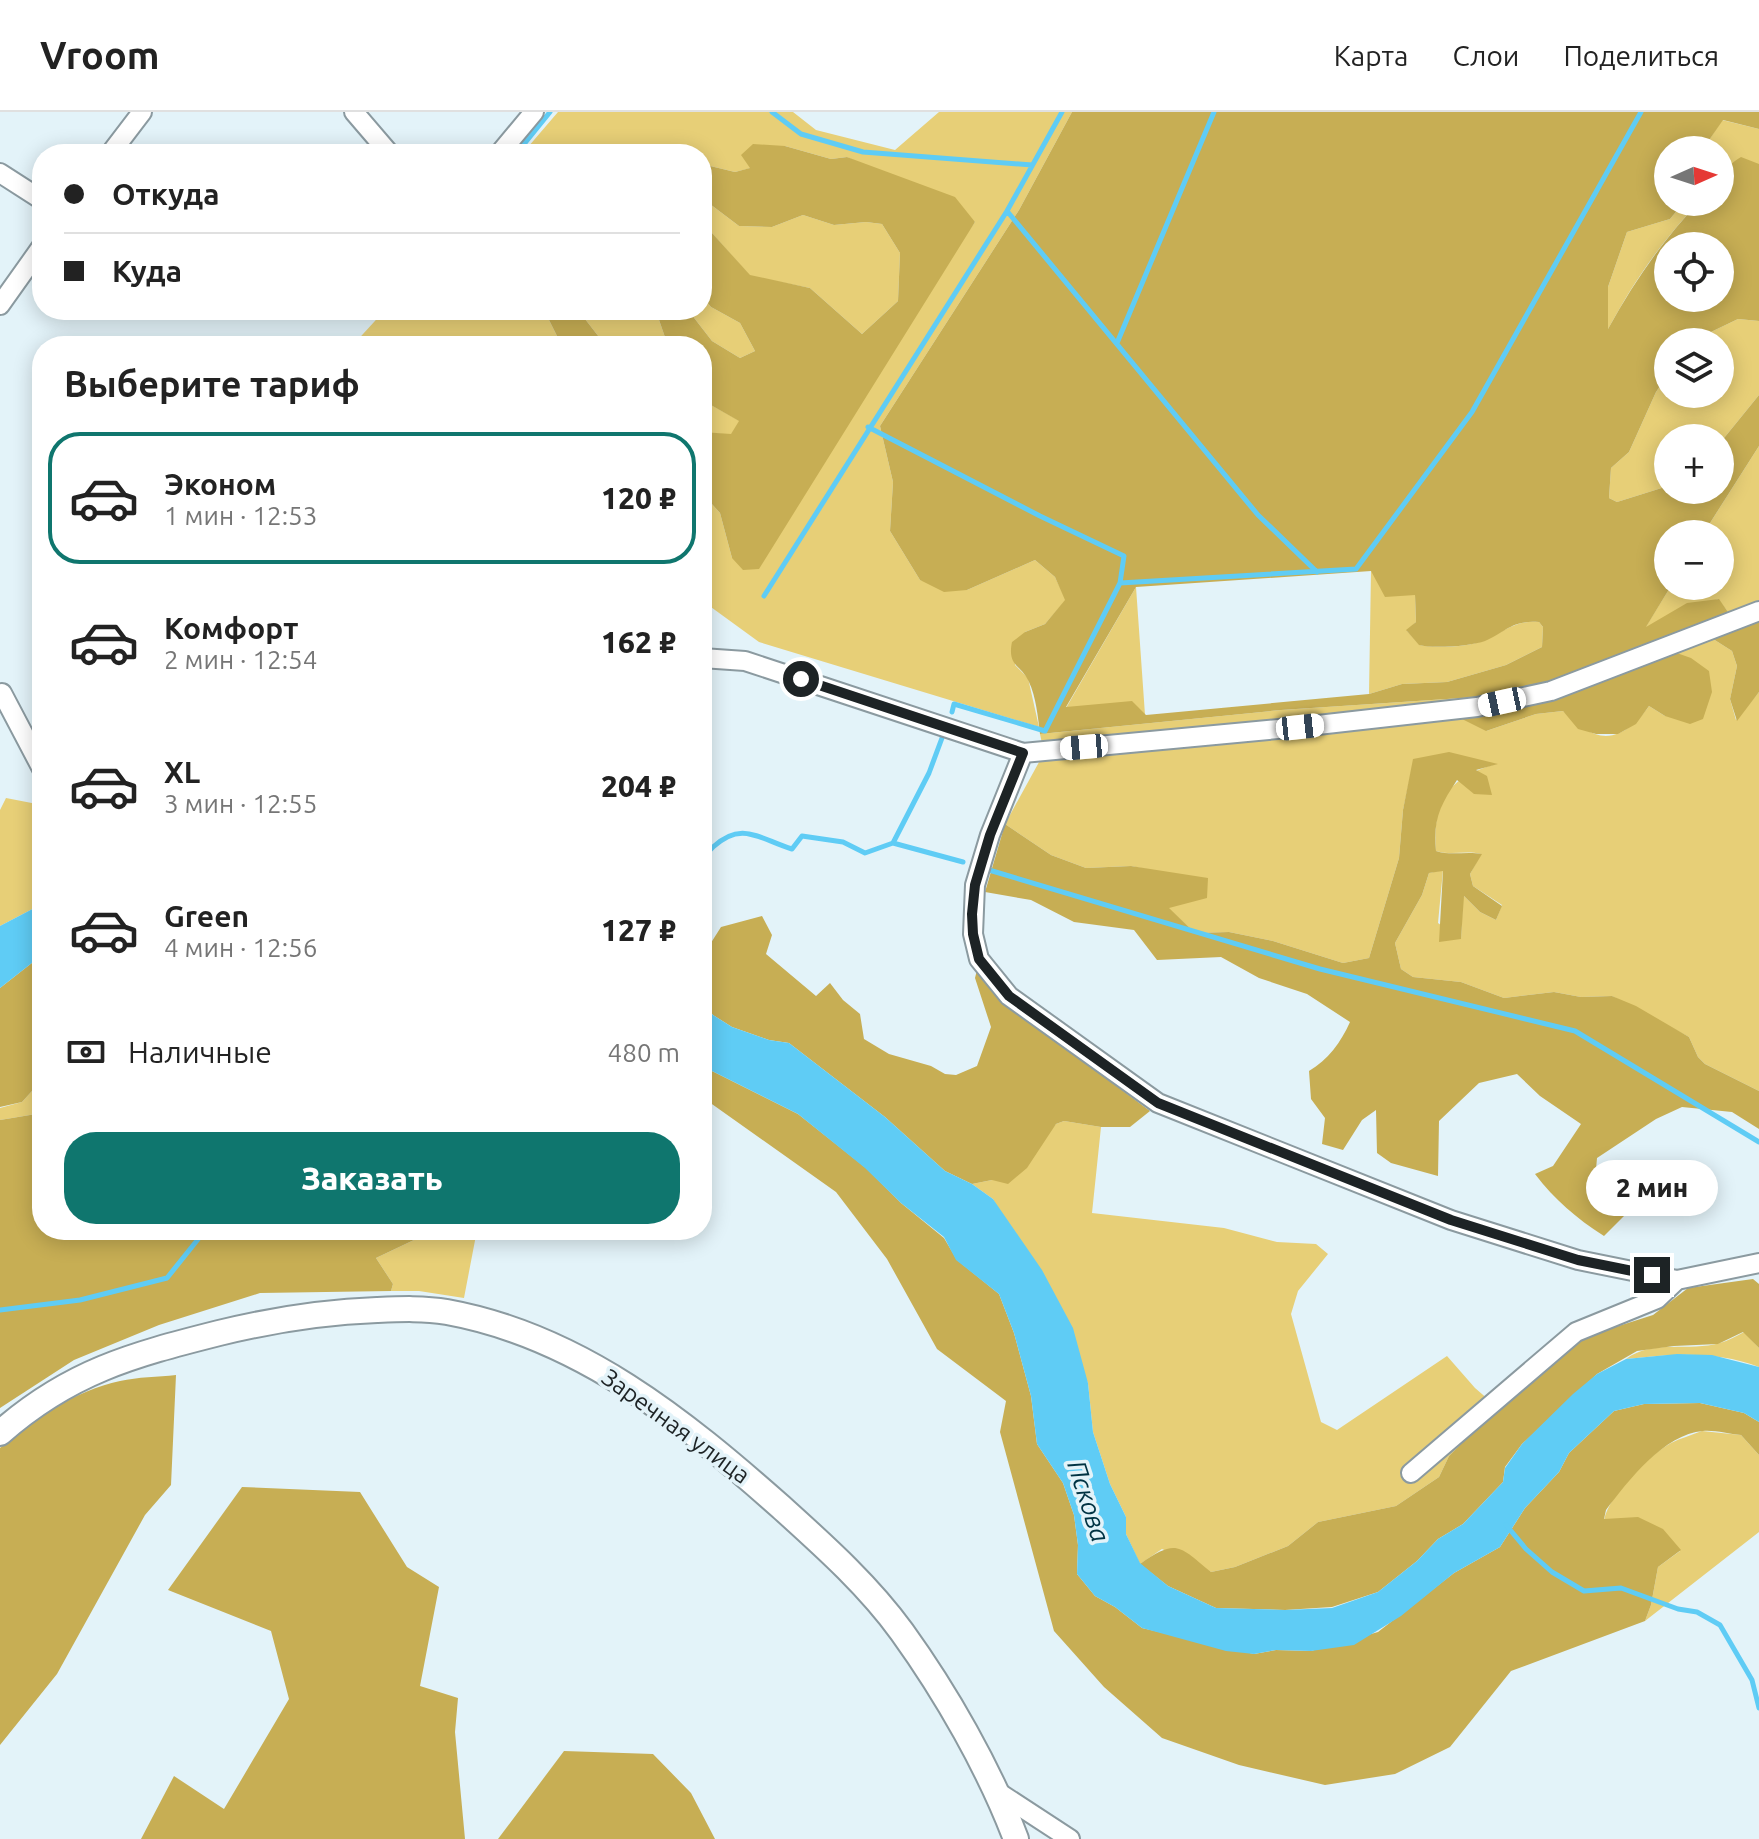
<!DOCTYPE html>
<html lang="ru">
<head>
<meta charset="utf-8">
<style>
	:root { --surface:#fff; --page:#f6f6f6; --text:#222; --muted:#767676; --line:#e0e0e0; --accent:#0f766e }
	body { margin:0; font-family:Ubuntu,sans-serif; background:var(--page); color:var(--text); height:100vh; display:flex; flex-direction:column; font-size:30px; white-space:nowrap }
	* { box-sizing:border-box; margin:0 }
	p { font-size:26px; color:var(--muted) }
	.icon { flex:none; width:44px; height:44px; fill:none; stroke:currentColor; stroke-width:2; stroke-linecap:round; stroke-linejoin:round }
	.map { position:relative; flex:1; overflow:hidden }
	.panel { position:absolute; left:32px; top:224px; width:680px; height:904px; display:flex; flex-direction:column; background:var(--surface); border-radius:32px; box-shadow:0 4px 20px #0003 }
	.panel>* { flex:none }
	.hud { position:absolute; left:32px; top:32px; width:680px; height:176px; border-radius:32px; box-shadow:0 4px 20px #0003; display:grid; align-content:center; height:176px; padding:0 32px; background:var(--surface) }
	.needle { width:52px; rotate:87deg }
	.tools { position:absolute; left:1654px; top:24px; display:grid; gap:16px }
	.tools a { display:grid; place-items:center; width:80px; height:80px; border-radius:50%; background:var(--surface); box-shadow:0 4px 20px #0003; font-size:40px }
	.end { position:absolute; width:36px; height:36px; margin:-18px; border:10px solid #1d2325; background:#fff; box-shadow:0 0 0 4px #fff }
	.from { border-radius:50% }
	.bubble { position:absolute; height:56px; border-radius:28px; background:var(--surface); box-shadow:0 4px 20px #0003; font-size:26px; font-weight:800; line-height:56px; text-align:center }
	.car { position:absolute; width:24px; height:48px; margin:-24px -12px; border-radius:10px; box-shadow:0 0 6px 2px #0007; background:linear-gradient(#fff 24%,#345 0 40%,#fff 0 76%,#345 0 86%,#fff 0) }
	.hud b { display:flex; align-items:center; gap:28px; height:76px; font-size:30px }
	.hud b+b { border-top:2px solid var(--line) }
	.hud i { width:20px; height:20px; background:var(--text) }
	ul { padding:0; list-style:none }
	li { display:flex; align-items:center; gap:24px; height:132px; margin:0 16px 12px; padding:0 16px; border:4px solid transparent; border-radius:32px }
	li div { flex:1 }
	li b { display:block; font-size:30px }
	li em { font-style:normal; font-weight:800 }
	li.selected { border-color:var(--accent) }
	li>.icon { width:72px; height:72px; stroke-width:1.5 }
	h2 { padding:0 32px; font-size:36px; line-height:96px }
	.pay { display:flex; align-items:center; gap:20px; height:88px; padding:0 32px; font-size:30px }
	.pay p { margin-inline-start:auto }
	.button { display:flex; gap:16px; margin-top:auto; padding:16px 32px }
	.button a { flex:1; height:92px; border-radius:32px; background:var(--accent); color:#fff; font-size:32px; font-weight:800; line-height:92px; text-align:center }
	header { display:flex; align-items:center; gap:48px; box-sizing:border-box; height:112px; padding:0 40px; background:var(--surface); border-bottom:2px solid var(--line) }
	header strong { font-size:38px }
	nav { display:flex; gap:44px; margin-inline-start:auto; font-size:28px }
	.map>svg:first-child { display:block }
	.green { fill:#e7cf77 }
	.forest { fill:#c7ae54; fill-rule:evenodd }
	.water { fill:#5fccf5 }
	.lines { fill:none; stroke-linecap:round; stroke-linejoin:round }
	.stream { stroke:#5fccf5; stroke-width:5 }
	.street-casing { stroke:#8b9aa0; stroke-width:22 }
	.secondary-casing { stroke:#8b9aa0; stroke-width:28 }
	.street { stroke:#fff; stroke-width:18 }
	.secondary { stroke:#fff; stroke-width:24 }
	.route { stroke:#1d2325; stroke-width:10 }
	.labels { text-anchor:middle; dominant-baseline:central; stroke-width:7; stroke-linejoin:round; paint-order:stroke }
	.street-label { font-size:24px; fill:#1d2325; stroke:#e3f3f9 }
	.water-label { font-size:26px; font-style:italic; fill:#003343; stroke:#e3f3f9 }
</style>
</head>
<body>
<header>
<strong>Vroom</strong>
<nav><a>Карта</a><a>Слои</a><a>Поделиться</a></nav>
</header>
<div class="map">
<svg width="1759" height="1727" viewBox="0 0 1759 1727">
	<rect width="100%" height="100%" fill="#e3f3f9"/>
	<path class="green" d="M 558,0 L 793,0 L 816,18 L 895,38 L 939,0 L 1072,0 L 1019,98 L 880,314 L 893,370 L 890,419 L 920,468 L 967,478 L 1035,448 L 1055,465 L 1066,488 L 1045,512 L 1025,520 L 1015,553 L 1028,566 L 1039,615 L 759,530 L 704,490 L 702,512 L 702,381 L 720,401 L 732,446 L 975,110 L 847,45 L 831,47 L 785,34 L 751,56 L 735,60 L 702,52 L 702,42 L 522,42 Z
		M 1722,8 L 1759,17 L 1759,52 L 1726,54 L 1720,66 L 1720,38 L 1708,38 L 1707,31 Z
		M 702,86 L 739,114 L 772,115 L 803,103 L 834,113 L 866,110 L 882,112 L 900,141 L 898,189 L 862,222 L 810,176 L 750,164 L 702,110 Z
		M 1684,90 L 1699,90 C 1660,131 1634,169 1607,219 L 1608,175 L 1627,120 L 1670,107 Z
		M 702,184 L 711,195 L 740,211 L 755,239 L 740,246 L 712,229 L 688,198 L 702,198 Z
		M 385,198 L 544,198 L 558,226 L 566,234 L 352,234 Z
		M 583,198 L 652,198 L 657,202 L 668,234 L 606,234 L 585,207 Z
		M 1738,207 L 1759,209 L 1759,283 L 1720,331 L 1720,326 L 1668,326 L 1668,374 L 1617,390 L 1609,386 L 1611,356 L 1629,340 L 1656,280 L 1668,262 L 1668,282 L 1720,282 L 1720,230 L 1690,230 Z
		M 702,288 L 740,309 L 731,323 L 702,320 Z
		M 1759,334 L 1759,488 L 1728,500 L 1718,487 L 1645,516 L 1671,474 L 1720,474 L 1720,422 L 1703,422 Z
		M 1371,459 L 1415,483 L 1416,510 L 1407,519 L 1420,533 C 1436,537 1469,535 1485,528 C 1505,519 1515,508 1539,510 L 1543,515 L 1542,535 L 1506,553 L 1447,570 L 1402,572 L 1369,582 Z
		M 1136,475 L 1145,603 L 1066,596 Z
		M 1710,525 L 1732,539 L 1737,554 L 1730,587 L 1736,608 L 1759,580 L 1759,979 L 1705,952 L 1698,945 L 1689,925 L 1612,884 L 1581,885 L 1554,880 L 1504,886 L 1461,870 L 1413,865 L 1401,857 L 1395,831 L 1422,783 L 1429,761 L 1443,758 L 1438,811 L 1461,827 L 1463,783 L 1480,800 L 1496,808 L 1502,793 L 1473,774 L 1470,762 L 1481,742 C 1465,738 1452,744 1436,739 C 1432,690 1448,665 1496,652 L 1414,647 L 1403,698 L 1399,746 L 1369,846 L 1343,851 L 1273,829 L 1229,820 L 1195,821 L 1168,796 L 1165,761 L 1131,754 L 1086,756 L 1051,743 L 1005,712 L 1044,641 L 1040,622 L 1281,598 L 1477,585 L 1547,570 L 1553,585 L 1486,619 L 1536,602 L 1563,599 C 1572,606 1584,618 1595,622 C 1618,630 1637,611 1649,594 L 1665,604 L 1669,539 Z
		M 6,686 L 42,693 L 42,792 L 0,814 L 0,698 Z
		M 42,968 L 42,1001 L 0,1008 L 0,996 L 22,990 Z
		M 1064,1009 L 1101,1015 L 1092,1101 L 1224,1116 L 1277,1130 L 1316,1132 L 1328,1142 L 1298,1179 L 1291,1202 L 1321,1310 L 1337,1318 L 1447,1244 L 1475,1276 L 1497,1295 L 1449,1344 L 1439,1365 L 1396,1394 L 1318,1410 L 1288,1434 L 1235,1455 L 1211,1460 L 1162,1437 L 1140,1452 L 1126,1422 L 1126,1405 L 1110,1372 L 1093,1320 L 1088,1271 L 993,1087 L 972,1072 L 992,1068 L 1056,1012 Z
		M 435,1118 L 477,1118 L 464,1186 L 419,1179 L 391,1179 L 393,1172 L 376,1146 Z
		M 1744,1220 L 1759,1236 L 1759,1255 C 1715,1238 1672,1242 1626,1247 C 1653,1227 1689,1240 1720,1231 C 1728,1229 1736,1224 1744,1220 Z
		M 1702,1319 L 1741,1323 L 1759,1343 L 1759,1420 L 1645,1509 L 1651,1493 L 1658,1455 L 1680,1439 L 1604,1408 C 1610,1381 1648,1344 1671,1331 C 1681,1326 1692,1323 1702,1319 Z"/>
	<path class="forest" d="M 1072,0 L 1759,0 L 1759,17 L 1723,8 L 1707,31 L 1708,38 L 1668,38 L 1668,90 L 1684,90 L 1670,107 L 1627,120 L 1608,175 L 1608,217 C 1634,170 1662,129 1699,90 L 1720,90 C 1720,65 1719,59 1741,45 L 1759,52 L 1759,209 L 1738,207 L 1690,230 L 1668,230 L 1668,262 L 1656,280 L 1629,340 L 1611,356 L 1609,386 L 1617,390 L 1668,374 L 1668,378 L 1720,378 L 1720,331 L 1759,283 L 1759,334 L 1703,422 L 1668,422 L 1668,474 L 1671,474 L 1646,515 L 1687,491 L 1719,487 L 1728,500 L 1712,523 L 1759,510 L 1759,580 L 1737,609 L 1730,587 L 1737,554 L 1732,539 L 1710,525 L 1671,539 L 1691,546 L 1709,559 L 1712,580 L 1703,607 L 1690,612 L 1665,604 L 1649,594 L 1636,612 L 1618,622 L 1596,622 L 1578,617 L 1563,599 L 1536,602 L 1486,619 L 1454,603 L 1551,579 L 1547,570 L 1477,585 L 1281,598 L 1040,622 C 1038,605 1036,585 1029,570 C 1021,552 1007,555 1012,530 L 1025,520 L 1045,512 L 1065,488 L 1055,465 L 1035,448 L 967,478 L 944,480 L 920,468 L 890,419 L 893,370 L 880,314 L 1019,98 ZM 1668,134 L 1720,134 L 1720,186 L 1668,186 ZM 1371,459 L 1385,485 L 1415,483 L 1416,510 L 1406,518 L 1419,533 C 1433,537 1472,534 1485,529 C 1507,519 1512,508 1539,510 L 1543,515 L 1542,535 L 1506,553 L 1447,570 L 1402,572 L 1369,582 L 1146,603 L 1132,589 L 1066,595 L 1136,475 Z
		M 753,32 L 785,34 L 831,47 L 847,45 L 955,85 L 975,110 L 759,457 L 743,458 L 732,446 L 720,401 L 702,381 L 702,320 L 731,322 L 739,309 L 702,288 L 702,234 L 668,234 L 657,202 L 652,198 L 688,198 L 712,229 L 740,246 L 755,239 L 740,211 L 711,195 L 702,184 L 702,110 L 750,163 L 810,176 L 862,222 L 898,189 L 900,141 L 882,112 L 866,110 L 834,113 L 803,103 L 772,115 L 739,114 L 702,86 L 702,52 L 735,60 L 750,56 L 741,43 Z
		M 544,198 L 583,198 L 585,207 L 606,234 L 566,234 L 558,226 Z
		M 1449,640 L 1498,652 L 1476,658 L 1487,664 L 1492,683 L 1474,682 L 1457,668 C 1440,694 1433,707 1436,739 C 1451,744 1466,739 1482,742 L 1470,762 L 1473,774 L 1502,794 L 1496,808 L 1480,800 L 1464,784 L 1461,827 L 1439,830 L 1443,759 L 1429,761 L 1422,783 L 1395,831 L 1401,857 L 1413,865 L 1461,870 L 1504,886 L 1554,880 L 1581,885 L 1612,884 L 1636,894 L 1689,925 L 1698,945 L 1705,952 L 1759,979 L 1759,1017 L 1732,1000 L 1682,995 L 1656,1007 L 1597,1046 L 1595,1069 L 1628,1078 L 1626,1102 L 1604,1124 C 1576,1106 1555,1088 1535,1062 L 1553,1054 L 1581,1012 L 1540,984 L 1517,962 L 1479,971 L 1439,1009 L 1438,1064 L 1391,1051 L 1377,1041 L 1376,998 L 1362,1008 L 1343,1038 L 1322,1032 L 1325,1006 L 1311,987 L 1309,959 C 1328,948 1341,930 1350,910 L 1307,882 L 1259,866 L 1221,845 L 1157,848 L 1134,818 L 1074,810 L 1031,788 L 985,780 L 1005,712 L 1051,743 L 1086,756 L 1131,754 L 1208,766 L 1207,786 L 1169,796 L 1195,821 L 1229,820 L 1273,829 L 1343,851 L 1369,846 L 1399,746 L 1403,698 L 1413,647 Z
		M 762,804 L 772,823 L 766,842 L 816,884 L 830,871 L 843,888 L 860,902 L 864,927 L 889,942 L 931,954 L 945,962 L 956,963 L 977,954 L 991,915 L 975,866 L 977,858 L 1002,889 L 1150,999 L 1130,1015 L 1101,1015 L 1064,1009 L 1056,1012 L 1027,1056 L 1008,1072 L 992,1068 L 972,1072 L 945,1059 L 885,1005 L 789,931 L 769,928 L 732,915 L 713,903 L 702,889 L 702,845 L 721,815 Z
		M 42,843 L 42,968 L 22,990 L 0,995 L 0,876 Z
		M 702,954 L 798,1002 L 866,1056 L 901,1091 L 944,1126 L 957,1148 L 999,1182 L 1014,1221 L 1031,1284 L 1037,1332 L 1063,1371 L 1074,1403 L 1078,1433 L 1077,1462 L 1095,1484 L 1115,1495 L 1142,1516 L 1254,1542 L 1276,1538 L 1311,1539 L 1378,1520 L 1454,1461 L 1500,1435 L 1525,1396 L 1559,1360 L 1569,1341 L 1614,1299 L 1644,1292 L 1700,1291 L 1744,1301 L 1759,1310 L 1759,1343 L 1741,1323 C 1729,1322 1715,1318 1703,1319 C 1664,1322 1628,1369 1606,1398 L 1604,1407 L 1638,1405 L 1663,1417 L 1681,1438 L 1658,1455 L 1651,1493 L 1645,1509 L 1511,1559 L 1450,1635 L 1395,1662 L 1325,1673 L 1239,1653 L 1162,1626 L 1104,1575 L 1054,1519 L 1000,1320 L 1006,1289 L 937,1237 L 887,1147 L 836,1080 L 702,985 Z
		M 42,1001 L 42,1118 L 435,1118 L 376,1146 L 393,1172 L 391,1179 L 260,1181 L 159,1213 L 74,1248 L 0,1296 L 0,1008 Z
		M 1753,1167 L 1759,1172 L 1759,1236 L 1743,1220 L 1718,1232 L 1674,1234 L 1637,1239 L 1597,1262 L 1522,1332 L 1505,1355 L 1503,1370 L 1463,1412 L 1438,1427 L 1417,1449 L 1378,1480 L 1332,1495 L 1285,1498 L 1216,1496 L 1168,1474 L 1140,1452 C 1177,1426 1179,1434 1211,1460 L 1235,1455 L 1288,1434 L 1318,1410 L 1396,1394 L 1439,1365 L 1449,1344 L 1497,1295 L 1581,1226 L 1653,1203 L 1688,1176 Z
		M 176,1263 L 171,1373 L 145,1403 L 57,1562 L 0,1633 L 0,1336 C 33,1306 75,1279 120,1269 C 138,1265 158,1265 176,1263 Z
		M 242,1375 L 360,1380 L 407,1455 L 439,1475 L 420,1574 L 458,1586 L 455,1620 L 465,1727 L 141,1727 L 174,1664 L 224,1697 L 289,1587 L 271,1519 L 168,1478 Z
		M 564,1639 L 653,1642 L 691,1681 L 715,1727 L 498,1727 Z"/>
	<path class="water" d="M 42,792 L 42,843 L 0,876 L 0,814 Z
		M 702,889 L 713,903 L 732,915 L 769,928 L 789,931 L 885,1005 L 945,1059 L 972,1072 L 993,1087 L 1042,1158 L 1073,1216 L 1088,1271 L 1093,1320 L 1110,1372 L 1126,1405 L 1126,1422 L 1140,1451 L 1168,1474 L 1216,1496 L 1285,1498 L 1332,1496 L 1378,1480 L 1417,1449 L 1438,1427 L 1463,1412 L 1503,1370 L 1505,1356 L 1522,1332 L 1573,1282 L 1597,1262 L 1626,1247 L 1677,1242 L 1712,1243 L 1759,1255 L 1759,1310 L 1744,1301 L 1700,1291 L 1644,1292 L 1614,1299 L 1569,1341 L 1559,1360 L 1525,1396 L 1500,1435 L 1454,1461 L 1401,1504 L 1354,1533 L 1311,1539 L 1276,1538 L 1254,1542 L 1226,1539 L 1142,1516 L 1115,1495 L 1095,1484 L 1077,1462 L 1078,1433 L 1074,1403 L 1063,1371 L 1037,1332 L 1031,1284 L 1014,1221 L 999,1182 L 956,1148 L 944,1125 L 901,1091 L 865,1056 L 798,1002 L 702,954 Z"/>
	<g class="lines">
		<path class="stream" d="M 772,0 L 801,22 L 863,40 L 1032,53
			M 1062,0 L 1007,99 L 1258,403 L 1317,460
			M 516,42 L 550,0
			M 1117,231 L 1214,0
			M 868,315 L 1040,404 L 1124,444 L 1120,471
			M 764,484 L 1007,99
			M 952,600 L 954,592 L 1045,619 L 1120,471 L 1356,457 L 1472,300 L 1641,0
			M 893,731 L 963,750
			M 702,750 C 704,743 708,740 713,735 C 742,708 759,727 792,737 L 802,724 L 843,730 L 865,741 L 893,731 L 929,661 L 942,626
			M 989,758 L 1320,857 L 1575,919 L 1759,1030
			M 0,1198 L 80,1188 L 167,1166 L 199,1126
			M 1506,1413 L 1526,1437 L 1552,1460 L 1584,1479 L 1621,1476 L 1678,1497 L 1697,1500 L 1720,1513 L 1752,1568 L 1759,1596"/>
		<g class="street-casing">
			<path id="street" d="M 354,0 L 390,42
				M 110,42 L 142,0
				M 499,42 L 534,0
				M 0,61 L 42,88
				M 0,193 L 42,134
				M 702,546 L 745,549 L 1023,641 L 1300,615 L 1477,595 L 1551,579 L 1759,499
				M 2,581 L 42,657
				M 1023,641 L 990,723 L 975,773 L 973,822 L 979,847 L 1009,884 L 1158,991 L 1451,1108 L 1578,1148 L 1677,1168 L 1759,1151
				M 1411,1361 L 1576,1220 L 1657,1187 L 1677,1168
				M 998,1680 L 1070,1727"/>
		</g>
		<g class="secondary-casing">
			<path id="secondary" d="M 0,1321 C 69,1260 132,1243 219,1221 C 272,1208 323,1200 377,1198 C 401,1197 424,1196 447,1200 C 579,1224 684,1309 781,1395 C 823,1433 868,1473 902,1520 C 946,1581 989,1656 1016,1727"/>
		</g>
		<use href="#street" class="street"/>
		<use href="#secondary" class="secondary"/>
	</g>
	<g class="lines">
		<path class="route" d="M 801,567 L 1023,641 L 990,723 L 975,773 L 972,802 L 973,822 L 979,847 L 1009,884 L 1158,991 L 1451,1108 L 1578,1148 L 1652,1163"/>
	</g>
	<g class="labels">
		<g class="street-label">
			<text transform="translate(676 1314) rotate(36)">Заречная улица</text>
		</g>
		<g class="water-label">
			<text transform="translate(1089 1389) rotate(72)">Пскова</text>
		</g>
	</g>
</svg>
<div class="tools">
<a><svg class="needle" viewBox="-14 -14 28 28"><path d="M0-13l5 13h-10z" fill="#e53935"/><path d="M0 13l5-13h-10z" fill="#767676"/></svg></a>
<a><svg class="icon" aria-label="locate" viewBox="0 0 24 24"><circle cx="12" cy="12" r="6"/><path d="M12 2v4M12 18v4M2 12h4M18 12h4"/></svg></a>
<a><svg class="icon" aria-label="layers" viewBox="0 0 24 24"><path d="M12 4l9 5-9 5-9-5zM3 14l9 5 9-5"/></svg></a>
<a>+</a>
<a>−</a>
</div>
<i class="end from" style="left:801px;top:567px"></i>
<i class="end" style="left:1652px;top:1163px"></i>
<div class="bubble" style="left:1586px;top:1048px;width:132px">2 мин</div>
<i class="car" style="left:1502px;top:590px;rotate:258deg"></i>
<i class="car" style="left:1300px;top:615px;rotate:84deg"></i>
<i class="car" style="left:1084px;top:635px;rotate:265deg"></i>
<div class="hud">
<b><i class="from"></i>Откуда</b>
<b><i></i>Куда</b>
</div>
<section class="panel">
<h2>Выберите тариф</h2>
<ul>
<li class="selected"><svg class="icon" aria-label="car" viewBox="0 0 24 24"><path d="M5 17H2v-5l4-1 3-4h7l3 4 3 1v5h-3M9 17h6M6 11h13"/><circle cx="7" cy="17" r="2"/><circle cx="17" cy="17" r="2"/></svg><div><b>Эконом</b><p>1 мин · 12:53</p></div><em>120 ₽</em></li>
<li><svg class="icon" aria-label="car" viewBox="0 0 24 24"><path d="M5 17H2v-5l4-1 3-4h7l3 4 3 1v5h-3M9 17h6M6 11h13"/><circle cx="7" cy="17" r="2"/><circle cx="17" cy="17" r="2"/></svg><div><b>Комфорт</b><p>2 мин · 12:54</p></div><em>162 ₽</em></li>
<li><svg class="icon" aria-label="car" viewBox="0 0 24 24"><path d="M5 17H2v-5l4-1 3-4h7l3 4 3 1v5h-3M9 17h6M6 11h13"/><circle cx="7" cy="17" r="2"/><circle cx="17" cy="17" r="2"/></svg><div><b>XL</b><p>3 мин · 12:55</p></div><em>204 ₽</em></li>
<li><svg class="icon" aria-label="car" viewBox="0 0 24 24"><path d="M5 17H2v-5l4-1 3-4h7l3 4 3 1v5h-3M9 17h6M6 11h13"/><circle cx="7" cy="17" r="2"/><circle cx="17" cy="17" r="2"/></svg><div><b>Green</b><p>4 мин · 12:56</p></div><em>127 ₽</em></li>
</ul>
<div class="pay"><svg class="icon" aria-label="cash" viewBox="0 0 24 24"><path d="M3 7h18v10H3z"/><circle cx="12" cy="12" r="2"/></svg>Наличные<p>480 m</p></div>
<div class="button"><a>Заказать</a></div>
</section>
</div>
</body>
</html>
